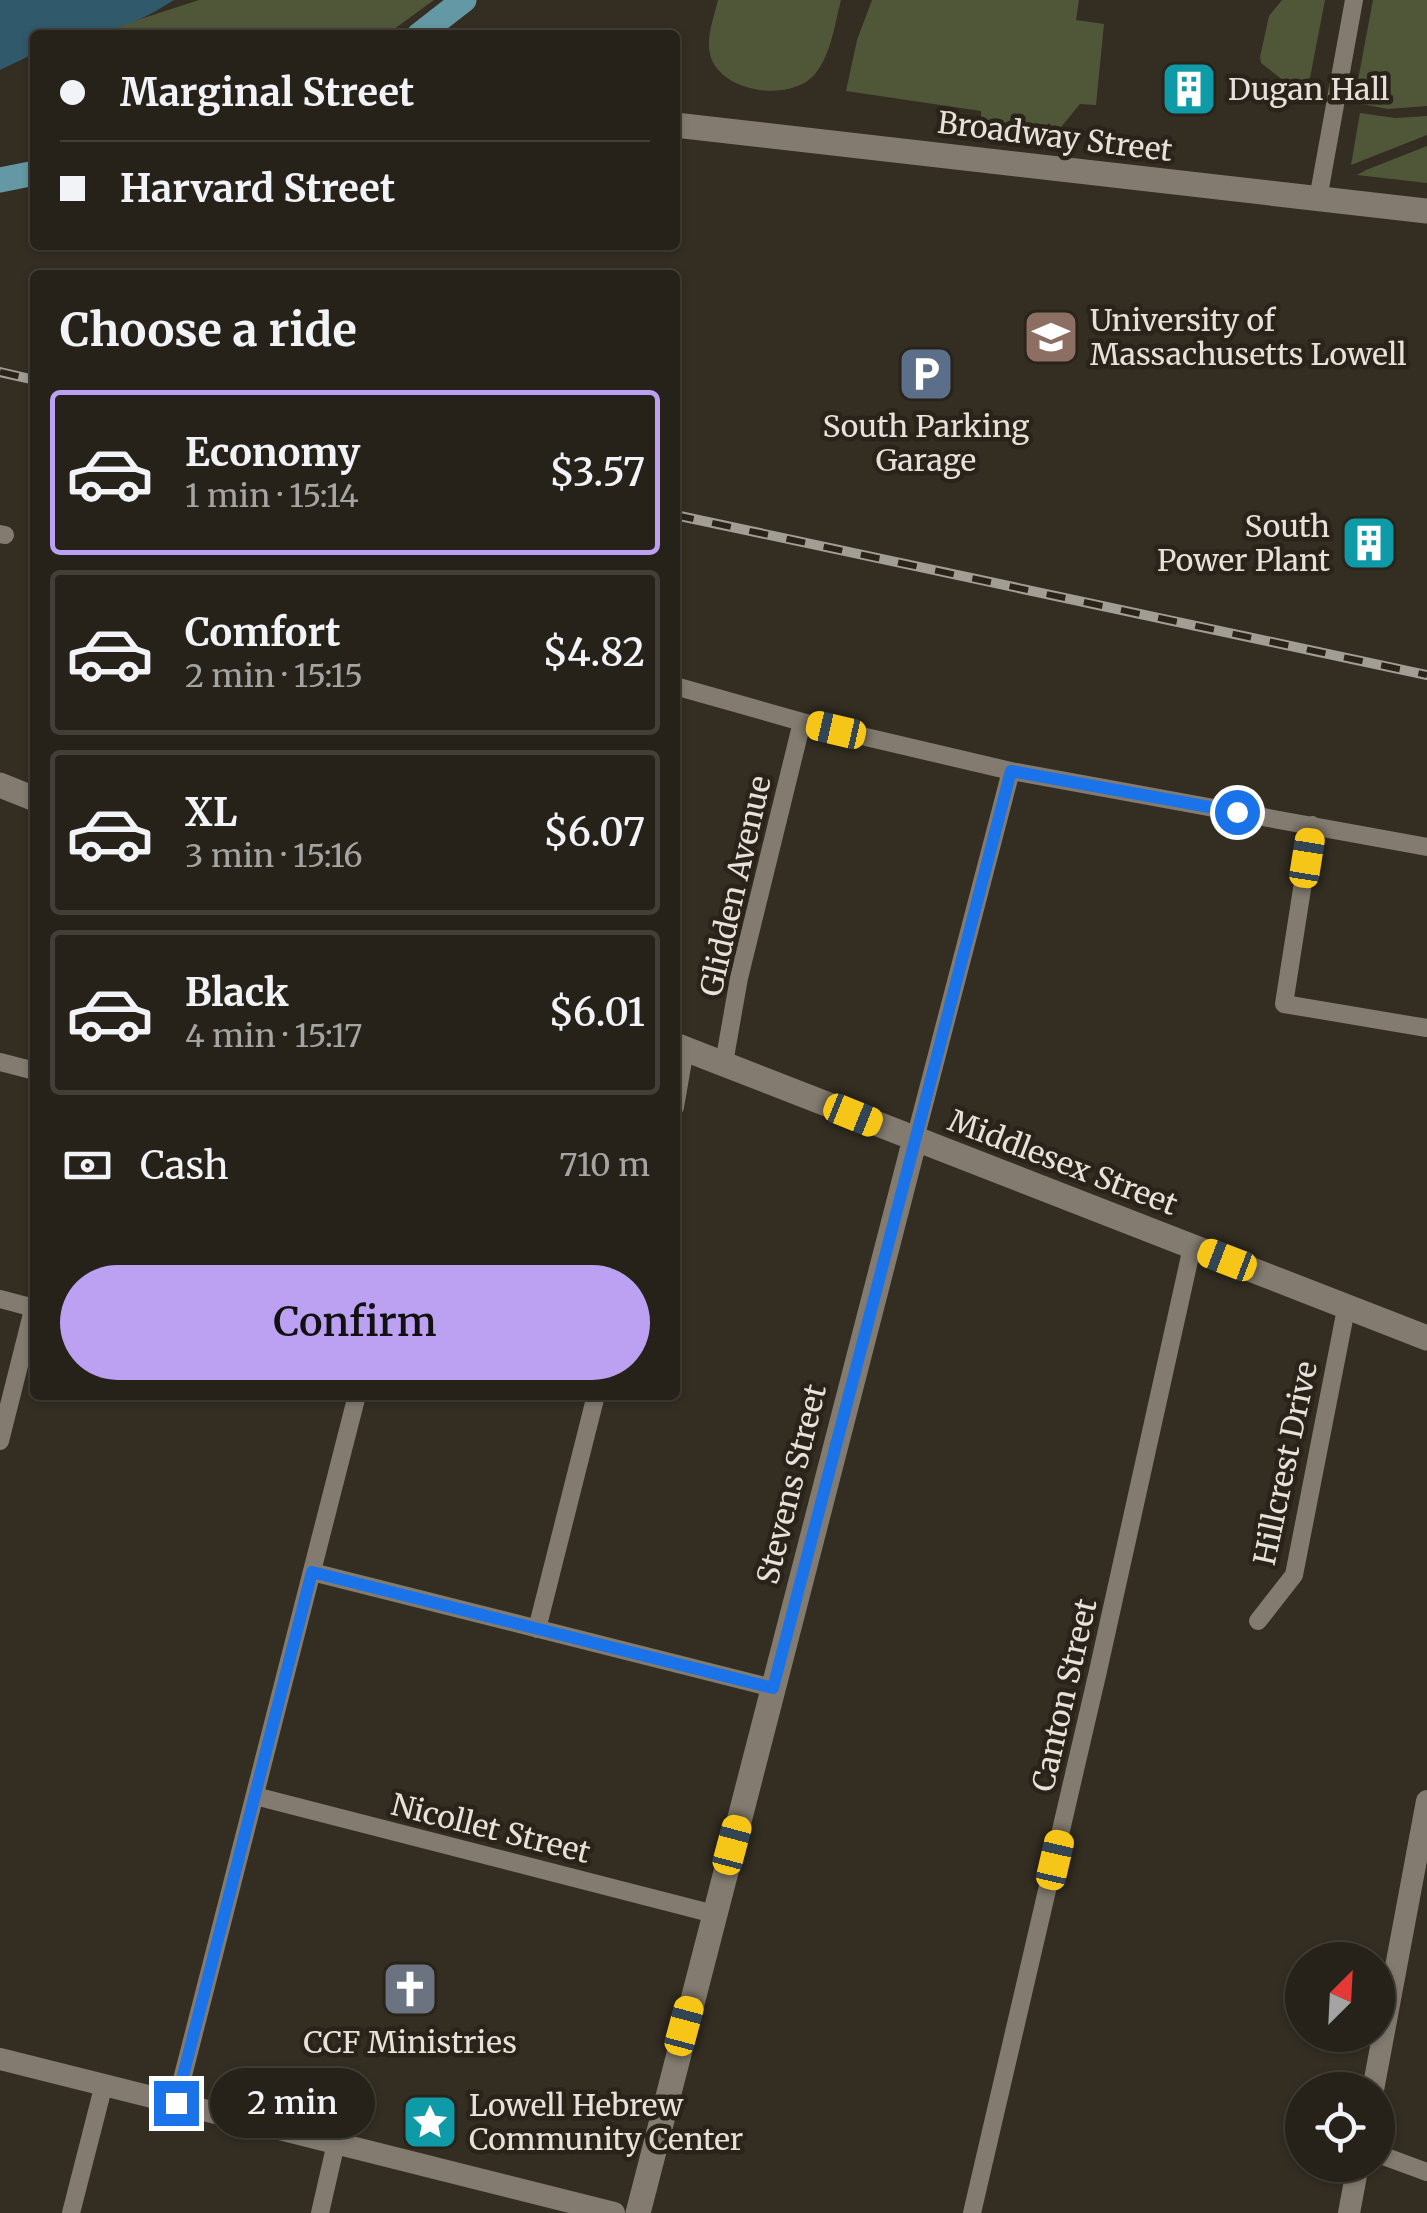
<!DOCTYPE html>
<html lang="en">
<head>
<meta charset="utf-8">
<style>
	:root { --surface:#26221a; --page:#322f27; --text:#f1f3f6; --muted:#a4a4a2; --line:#423f39; --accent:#bca0f2 }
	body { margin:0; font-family:Merriweather,serif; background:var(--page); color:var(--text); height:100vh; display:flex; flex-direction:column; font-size:38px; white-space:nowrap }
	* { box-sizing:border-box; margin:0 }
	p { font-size:32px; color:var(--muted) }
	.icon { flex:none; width:55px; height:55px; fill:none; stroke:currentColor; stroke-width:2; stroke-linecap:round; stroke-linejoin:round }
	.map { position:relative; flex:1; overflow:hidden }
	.drawer { position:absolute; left:30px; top:270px; width:650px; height:1130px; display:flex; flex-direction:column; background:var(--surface); border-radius:10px; box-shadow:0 2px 8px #0004,0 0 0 2px var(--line) }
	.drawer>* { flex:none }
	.top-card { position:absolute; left:30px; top:30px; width:650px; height:220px; border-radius:10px; box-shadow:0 2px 8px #0004,0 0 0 2px var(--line); display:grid; align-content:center; height:220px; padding:0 30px; background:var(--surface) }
	.needle { width:65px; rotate:24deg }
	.buttons { position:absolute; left:1285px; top:1942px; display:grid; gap:20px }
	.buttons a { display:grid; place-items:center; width:110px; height:110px; border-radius:50%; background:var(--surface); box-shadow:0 2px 8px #0004,0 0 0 2px var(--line); font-size:50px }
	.end { position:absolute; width:45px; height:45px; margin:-22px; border:12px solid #1a73e8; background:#fff; box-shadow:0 0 0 5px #fff }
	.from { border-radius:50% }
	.bubble { position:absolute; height:70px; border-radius:35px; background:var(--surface); box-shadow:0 2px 8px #0004,0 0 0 2px var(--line); font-size:32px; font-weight:600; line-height:70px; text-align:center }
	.car { position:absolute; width:30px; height:60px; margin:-30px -15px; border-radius:12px; box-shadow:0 0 8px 2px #0007; background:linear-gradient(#f5c518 24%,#345 0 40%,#f5c518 0 76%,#345 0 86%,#f5c518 0) }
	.top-card b { display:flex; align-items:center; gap:35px; height:95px; font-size:38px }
	.top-card b+b { border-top:2px solid var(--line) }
	.top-card i { width:25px; height:25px; background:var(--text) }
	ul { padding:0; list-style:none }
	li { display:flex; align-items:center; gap:30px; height:165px; margin:0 20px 15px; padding:0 10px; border:5px solid var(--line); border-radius:10px }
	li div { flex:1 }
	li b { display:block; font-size:38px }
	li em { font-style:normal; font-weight:600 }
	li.selected { border-color:var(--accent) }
	li>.icon { width:90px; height:90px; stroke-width:1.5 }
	h2 { padding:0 30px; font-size:45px; line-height:120px }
	.pay { display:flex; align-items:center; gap:25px; height:110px; padding:0 30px; font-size:38px }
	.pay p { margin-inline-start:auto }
	.button { display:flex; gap:20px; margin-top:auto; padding:20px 30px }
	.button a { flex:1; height:115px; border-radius:60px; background:var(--accent); color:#111; font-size:40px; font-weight:600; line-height:115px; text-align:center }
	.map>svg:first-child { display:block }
	.green { fill:#505739 }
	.water { fill:#30596c }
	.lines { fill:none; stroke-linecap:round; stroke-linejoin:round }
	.minor { stroke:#837b6f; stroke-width:18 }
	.tertiary { stroke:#837b6f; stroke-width:22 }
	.secondary { stroke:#837b6f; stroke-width:25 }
	.primary { stroke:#6398a4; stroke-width:25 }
	.rail-casing { stroke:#a29d95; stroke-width:10 }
	.rail { stroke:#292319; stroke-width:6; stroke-dasharray:19; stroke-linecap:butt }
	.route { stroke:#1a73e8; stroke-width:12 }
	.labels { text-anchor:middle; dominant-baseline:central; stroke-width:9; stroke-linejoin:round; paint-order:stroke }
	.poi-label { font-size:30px; fill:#e6e2db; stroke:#292319; text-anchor:start }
	.street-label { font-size:30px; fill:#e6e2db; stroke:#292319 }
</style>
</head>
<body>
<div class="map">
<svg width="1427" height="2213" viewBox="0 0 1427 2213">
	<rect width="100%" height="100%" fill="#332d22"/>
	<path class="green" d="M 199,0 L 434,0 L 386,35 L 91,35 Z
		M 718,0 L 841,0 C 835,23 831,55 815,74 C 791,103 719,93 710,54 C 706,37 714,17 718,0 Z
		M 872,0 L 1079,0 L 1076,20 L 1104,24 L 1096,105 L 1080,104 L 1057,132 L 1049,123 L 1041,132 L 981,124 L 981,111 L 846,91 L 857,40 Z
		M 1282,0 L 1325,0 L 1309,83 L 1302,95 L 1261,63 L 1260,57 L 1269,16 Z
		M 1373,0 L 1427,0 L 1427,106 L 1388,109 L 1357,103 L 1358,80 Z
		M 1360,113 L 1395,118 L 1427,116 L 1427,135 L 1351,165 Z
		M 1427,146 L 1427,183 L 1357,175 L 1366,170 Z"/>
	<path class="water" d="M 0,0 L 174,0 C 123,33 94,35 35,35 L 35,53 L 0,70 Z"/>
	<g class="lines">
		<path class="minor" d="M 1318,199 L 1354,0
			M 0,534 L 5,535
			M 675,686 L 802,722 L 1011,771 L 1427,847
			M 1312,825 L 1284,1004 L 1427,1028
			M 0,1062 L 35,1071
			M 724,1063 L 739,978 L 802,722
			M 675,1107 L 685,1049
			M 915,1139 L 1011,771
			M 0,1299 L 34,1308
			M 0,1441 L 35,1302
			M 312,1572 L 773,1688
			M 1258,1621 L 1294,1575 L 1346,1309
			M 537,1629 L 596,1395
			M 255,1796 L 714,1914
			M 176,2103 L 357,1395
			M 1378,2154 L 1427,2172
			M 71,2213 L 104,2084
			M 320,2213 L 336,2143
			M 972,2213 L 1098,1671 L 1192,1247"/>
		<path class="tertiary" d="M 0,2059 L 614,2213
			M 1373,2090 L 1427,1801
			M 1349,2213 L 1358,2165"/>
		<path class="secondary" d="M 675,125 L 1427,211
			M 0,785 L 35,799
			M 675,1045 L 1427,1338
			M 638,2213 L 915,1139"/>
		<path class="primary" d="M 419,35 L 464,0
			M 0,180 L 35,173"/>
		<g class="rail-casing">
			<path id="rail" d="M 0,372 L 35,380
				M 675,515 L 1427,675"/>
		</g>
		<use href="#rail" class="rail"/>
	</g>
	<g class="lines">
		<path class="route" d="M 176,2103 L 312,1572 L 773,1688 L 1011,771 L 1237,812"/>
	</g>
	<defs>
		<g id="building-square" transform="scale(2.875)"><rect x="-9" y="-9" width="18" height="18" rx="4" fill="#0f9aa8" stroke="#292319"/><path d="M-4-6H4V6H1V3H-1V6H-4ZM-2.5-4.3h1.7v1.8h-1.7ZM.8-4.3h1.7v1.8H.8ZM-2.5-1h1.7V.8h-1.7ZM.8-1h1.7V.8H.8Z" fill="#fff"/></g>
		<g id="university-square" transform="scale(2.875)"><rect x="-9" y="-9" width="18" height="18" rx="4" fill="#8d6e63" stroke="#292319"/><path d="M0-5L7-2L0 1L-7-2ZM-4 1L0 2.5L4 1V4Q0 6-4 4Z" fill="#fff"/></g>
		<g id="parking-square" transform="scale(2.875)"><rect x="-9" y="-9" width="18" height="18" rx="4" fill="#5c6f8a" stroke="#292319"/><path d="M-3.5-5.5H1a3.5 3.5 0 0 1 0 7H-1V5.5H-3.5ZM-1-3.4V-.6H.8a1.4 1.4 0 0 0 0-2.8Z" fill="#fff"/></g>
		<g id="church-square" transform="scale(2.875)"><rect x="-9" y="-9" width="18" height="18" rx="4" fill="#6b7280" stroke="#292319"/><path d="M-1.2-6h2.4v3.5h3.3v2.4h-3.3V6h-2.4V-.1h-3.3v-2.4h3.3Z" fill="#fff"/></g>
		<g id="sight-square" transform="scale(2.875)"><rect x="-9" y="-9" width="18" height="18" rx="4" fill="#0f9aa8" stroke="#292319"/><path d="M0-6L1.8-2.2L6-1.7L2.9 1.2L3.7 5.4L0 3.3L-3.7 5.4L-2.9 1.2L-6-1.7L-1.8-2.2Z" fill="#fff"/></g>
	</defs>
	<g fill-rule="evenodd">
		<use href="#building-square" x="1189" y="89"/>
		<use href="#university-square" x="1051" y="337"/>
		<use href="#parking-square" x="926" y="374"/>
		<use href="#building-square" x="1369" y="543"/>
		<use href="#church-square" x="410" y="1989"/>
		<use href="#sight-square" x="430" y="2122"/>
	</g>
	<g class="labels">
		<g class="poi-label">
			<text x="1228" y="89">Dugan Hall</text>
			<text x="1090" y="320">University of<tspan x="1090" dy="34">Massachusetts Lowell</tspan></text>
			<text x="926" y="426" text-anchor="middle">South Parking<tspan x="926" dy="34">Garage</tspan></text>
			<text x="1330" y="526" text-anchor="end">South<tspan x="1330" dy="34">Power Plant</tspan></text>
			<text x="410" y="2042" text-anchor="middle">CCF Ministries</text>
			<text x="469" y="2105">Lowell Hebrew<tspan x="469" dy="34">Community Center</tspan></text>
		</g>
		<g class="street-label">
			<text transform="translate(1055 136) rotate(7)">Broadway Street</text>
			<text transform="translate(735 886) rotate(-77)">Glidden Avenue</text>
			<text transform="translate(1063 1162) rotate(21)">Middlesex Street</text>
			<text transform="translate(1285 1463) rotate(-78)">Hillcrest Drive</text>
			<text transform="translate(791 1484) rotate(-76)">Stevens Street</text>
			<text transform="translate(1064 1695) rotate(-77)">Canton Street</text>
			<text transform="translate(491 1828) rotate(14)">Nicollet Street</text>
		</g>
	</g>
</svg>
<div class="buttons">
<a><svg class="needle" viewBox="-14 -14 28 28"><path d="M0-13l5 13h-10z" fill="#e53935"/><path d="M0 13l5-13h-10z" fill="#a4a4a2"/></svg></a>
<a><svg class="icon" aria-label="locate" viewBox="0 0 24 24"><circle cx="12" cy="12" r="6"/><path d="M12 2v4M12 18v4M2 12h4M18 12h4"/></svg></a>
</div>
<i class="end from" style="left:1237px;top:812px"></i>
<i class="end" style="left:176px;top:2103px"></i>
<div class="bubble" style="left:210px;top:2068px;width:165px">2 min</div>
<i class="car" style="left:836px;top:730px;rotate:283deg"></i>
<i class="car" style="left:1307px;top:858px;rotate:9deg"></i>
<i class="car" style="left:853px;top:1115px;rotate:112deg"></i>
<i class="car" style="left:1227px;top:1260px;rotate:291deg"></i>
<i class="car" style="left:732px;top:1845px;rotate:15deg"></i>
<i class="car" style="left:1055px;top:1860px;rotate:13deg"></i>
<i class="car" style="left:684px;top:2026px;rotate:15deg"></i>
<div class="top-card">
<b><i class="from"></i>Marginal Street</b>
<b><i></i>Harvard Street</b>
</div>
<section class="drawer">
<h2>Choose a ride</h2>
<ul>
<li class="selected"><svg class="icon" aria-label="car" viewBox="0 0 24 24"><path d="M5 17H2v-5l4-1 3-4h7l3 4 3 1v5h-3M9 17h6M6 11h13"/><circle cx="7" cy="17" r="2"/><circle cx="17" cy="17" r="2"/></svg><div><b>Economy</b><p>1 min · 15:14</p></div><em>$3.57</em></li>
<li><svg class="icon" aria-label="car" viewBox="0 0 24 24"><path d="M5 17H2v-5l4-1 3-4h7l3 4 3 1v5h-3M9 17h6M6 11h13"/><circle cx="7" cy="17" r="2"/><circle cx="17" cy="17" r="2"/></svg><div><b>Comfort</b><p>2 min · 15:15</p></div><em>$4.82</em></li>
<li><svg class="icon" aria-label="car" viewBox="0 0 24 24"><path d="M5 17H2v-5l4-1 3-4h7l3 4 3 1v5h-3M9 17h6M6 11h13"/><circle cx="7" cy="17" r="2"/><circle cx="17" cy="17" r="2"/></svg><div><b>XL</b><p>3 min · 15:16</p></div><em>$6.07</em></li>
<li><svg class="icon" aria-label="car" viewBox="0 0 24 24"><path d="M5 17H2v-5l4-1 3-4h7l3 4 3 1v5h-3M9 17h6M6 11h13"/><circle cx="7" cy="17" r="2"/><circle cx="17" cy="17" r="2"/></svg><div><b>Black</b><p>4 min · 15:17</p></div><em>$6.01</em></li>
</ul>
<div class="pay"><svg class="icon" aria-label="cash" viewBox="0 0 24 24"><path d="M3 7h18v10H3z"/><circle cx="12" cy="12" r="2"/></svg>Cash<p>710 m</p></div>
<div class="button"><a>Confirm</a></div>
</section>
</div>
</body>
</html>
